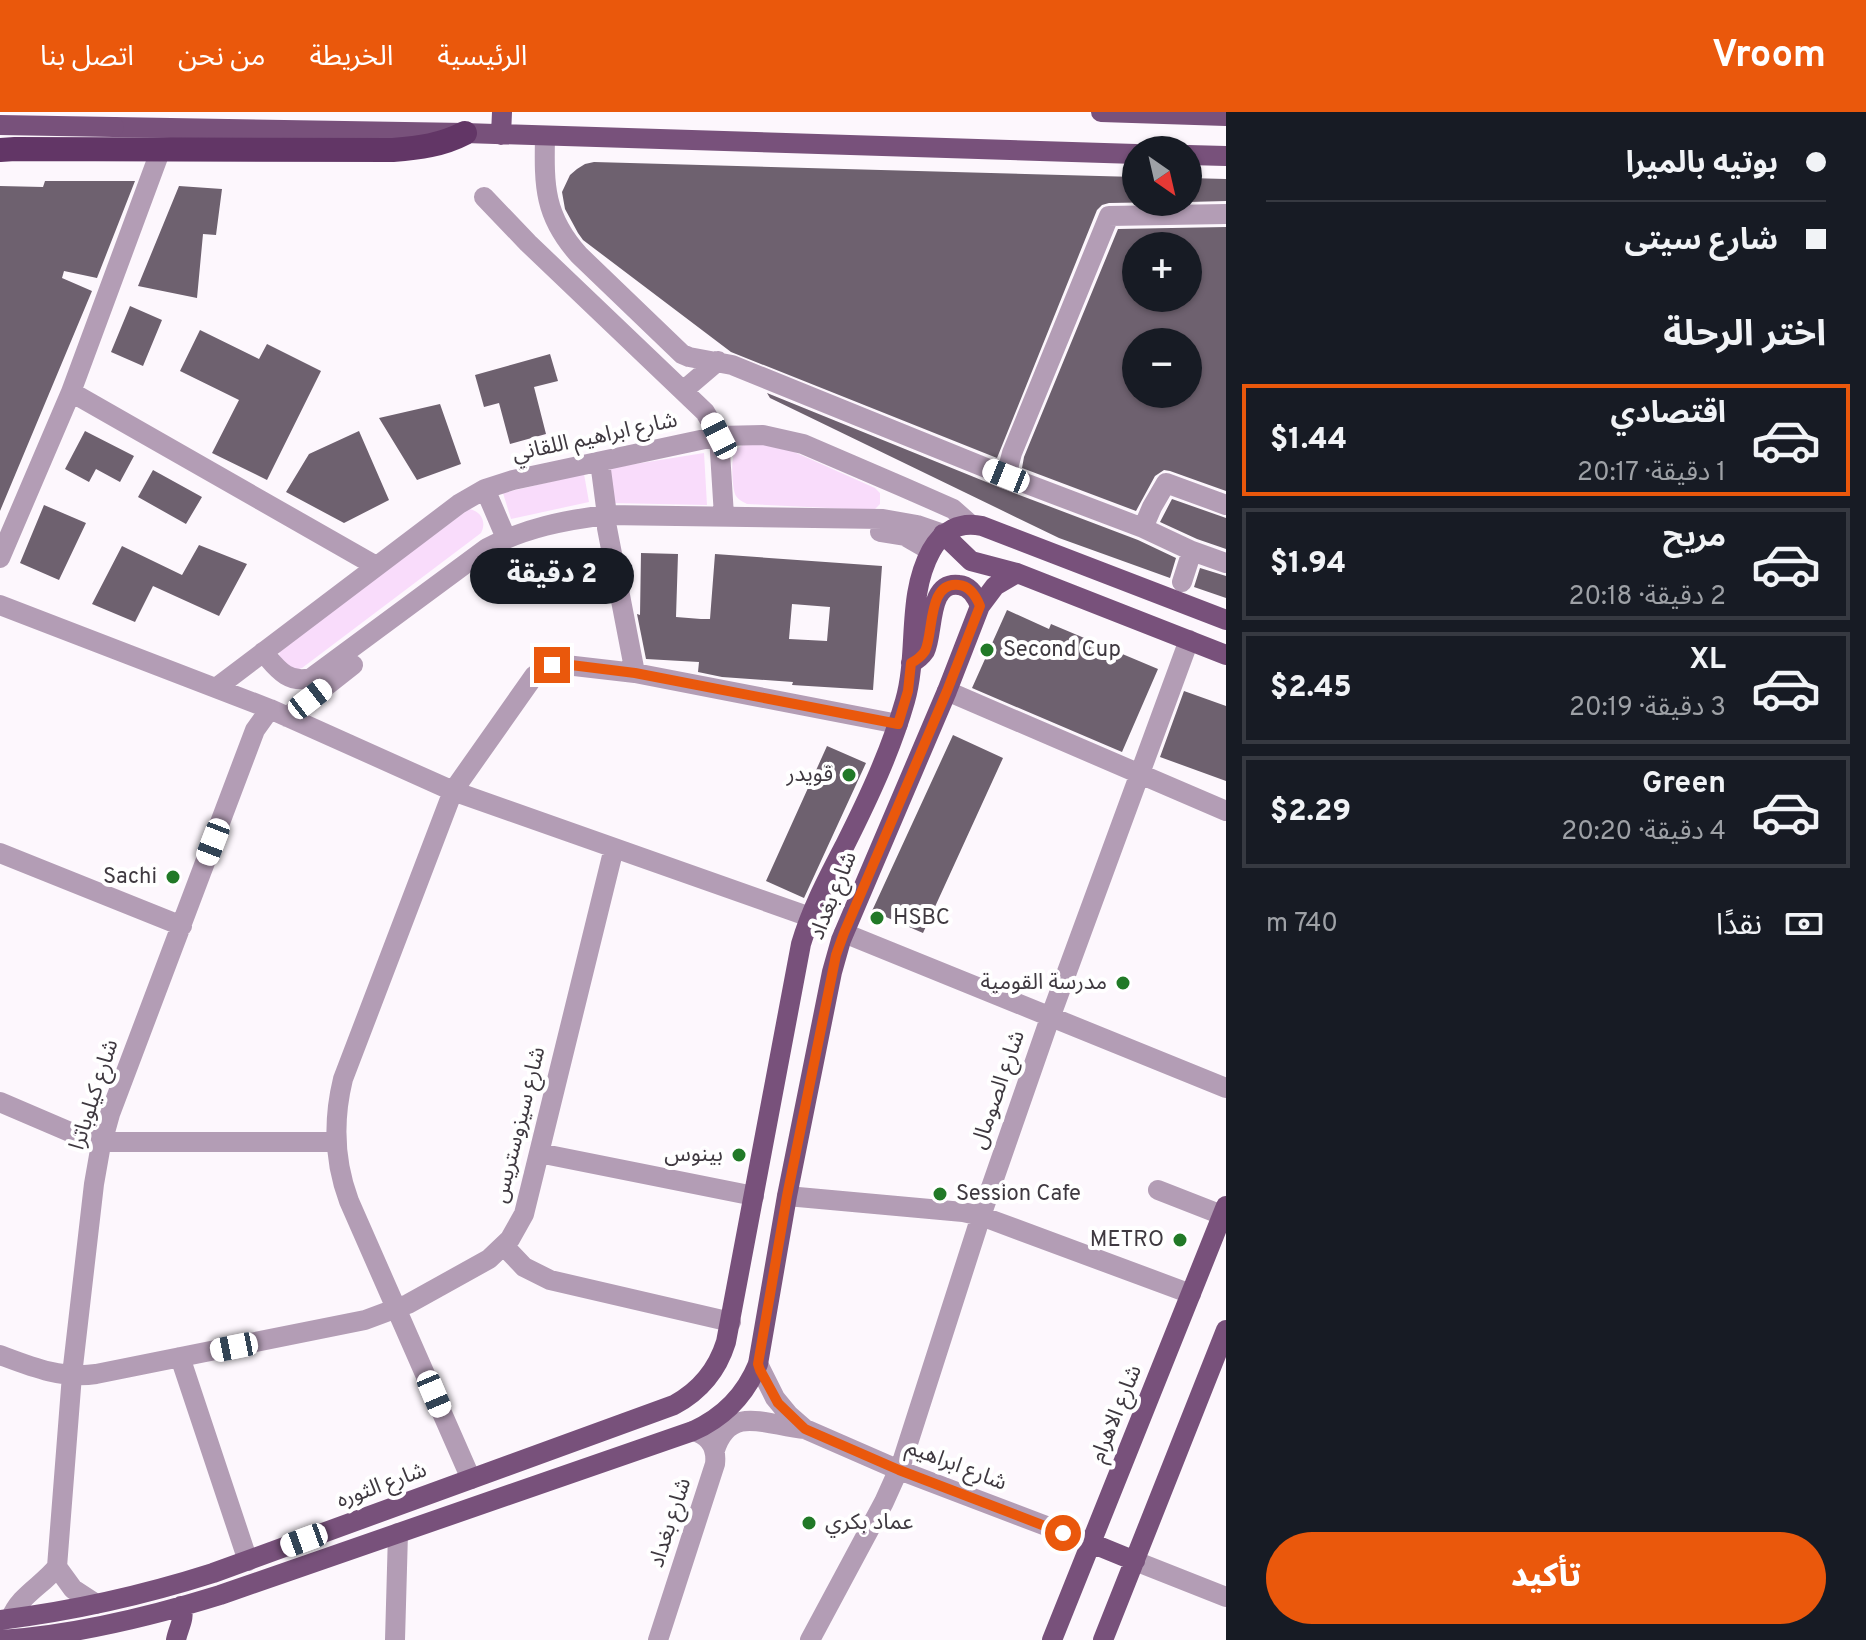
<!DOCTYPE html>
<html lang="ar">
<head>
<meta charset="utf-8">
<style>
	:root { --surface:#171b24; --page:#20242c; --text:#f1f3f6; --muted:#9ea1a6; --line:#363941; --accent:#ea580c }
	body { margin:0; font-family:Overpass,"Noto Sans Arabic",sans-serif; background:var(--page); color:var(--text); direction:rtl; height:100vh; display:flex; flex-direction:column; font-size:30px; white-space:nowrap }
	* { box-sizing:border-box; margin:0 }
	p { font-size:26px; color:var(--muted) }
	.icon { flex:none; width:44px; height:44px; fill:none; stroke:currentColor; stroke-width:2; stroke-linecap:round; stroke-linejoin:round }
	.map { position:relative; flex:1; overflow:hidden; direction:ltr }
	.side { display:flex; flex-direction:column; background:var(--surface); width:640px }
	.side>* { flex:none }
	.top-card { display:grid; align-content:center; height:176px; padding:0 40px; background:var(--surface) }
	.needle { width:52px; rotate:146deg }
	.tools { position:absolute; left:1122px; top:24px; display:grid; gap:16px }
	.tools a { display:grid; place-items:center; width:80px; height:80px; border-radius:50%; background:var(--surface); box-shadow:0 2px 6px #0004; font-size:40px }
	.end { position:absolute; width:36px; height:36px; margin:-18px; border:10px solid #ea580c; background:#fff; box-shadow:0 0 0 4px #fff }
	.from { border-radius:50% }
	.bubble { position:absolute; height:56px; border-radius:28px; background:var(--surface); box-shadow:0 2px 6px #0004; font-size:26px; font-weight:800; line-height:56px; text-align:center; direction:rtl }
	.car { position:absolute; width:24px; height:48px; margin:-24px -12px; border-radius:10px; box-shadow:0 0 6px 2px #0007; background:linear-gradient(#fff 24%,#345 0 40%,#fff 0 76%,#345 0 86%,#fff 0) }
	.top-card b { display:flex; align-items:center; gap:28px; height:76px; font-size:30px }
	.top-card b+b { border-top:2px solid var(--line) }
	.top-card i { width:20px; height:20px; background:var(--text) }
	ul { padding:0; list-style:none }
	li { display:flex; align-items:center; gap:24px; height:112px; margin:0 16px 12px; padding:0 24px; border:4px solid var(--line); border-radius:0px }
	li div { flex:1 }
	li b { display:block; font-size:30px }
	li em { font-style:normal; font-weight:800 }
	li.current { border-color:var(--accent) }
	li>.icon { width:72px; height:72px; stroke-width:1.5 }
	h2 { padding:0 40px; font-size:36px; line-height:96px }
	.pay { display:flex; align-items:center; gap:20px; height:88px; padding:0 40px; font-size:30px }
	.pay p { margin-inline-start:auto }
	.cta { display:flex; gap:16px; margin-top:auto; padding:16px 40px }
	.cta a { flex:1; height:92px; border-radius:48px; background:var(--accent); color:#fff; font-size:32px; font-weight:800; line-height:92px; text-align:center }
	header { display:flex; align-items:center; gap:48px; box-sizing:border-box; height:112px; padding:0 40px; background:var(--accent); color:#fff }
	header strong { font-size:38px }
	nav { display:flex; gap:44px; margin-inline-start:auto; font-size:28px }
	main { display:flex; flex:1; min-height:0 }
	.map>svg:first-child { display:block }
	.grass { fill:#f9dcfb }
	.building { fill:#6e616f; fill-rule:evenodd }
	.lines { fill:none; stroke-linecap:round; stroke-linejoin:round }
	.minor { stroke:#b39db5; stroke-width:20 }
	.major { stroke:#78517b; stroke-width:20 }
	.highway { stroke:#623666; stroke-width:24 }
	.major-bridge { stroke:#78517b; stroke-width:20 }
	.route { stroke:#ea580c; stroke-width:10 }
	.poi-dot { fill:#217927; stroke:#fff; stroke-width:3 }
	.labels { text-anchor:middle; dominant-baseline:central; stroke-width:8; stroke-linejoin:round; paint-order:stroke }
	.street-label { font-size:22px; fill:#3f3940; stroke:#fff }
	.poi-label { font-size:22px; fill:#3f3940; stroke:#fff; text-anchor:end }
</style>
</head>
<body>
<header>
<strong>Vroom</strong>
<nav><a>الرئيسية</a><a>الخريطة</a><a>من نحن</a><a>اتصل بنا</a></nav>
</header>
<main>
<section class="side">
<div class="top-card">
<b><i class="from"></i>بوتيه بالميرا</b>
<b><i></i>شارع سيتى</b>
</div>
<h2>اختر الرحلة</h2>
<ul>
<li class="current"><svg class="icon" aria-label="car" viewBox="0 0 24 24"><path d="M5 17H2v-5l4-1 3-4h7l3 4 3 1v5h-3M9 17h6M6 11h13"/><circle cx="7" cy="17" r="2"/><circle cx="17" cy="17" r="2"/></svg><div><b>اقتصادي</b><p>1 دقيقة · 20:17</p></div><em>$1.44</em></li>
<li><svg class="icon" aria-label="car" viewBox="0 0 24 24"><path d="M5 17H2v-5l4-1 3-4h7l3 4 3 1v5h-3M9 17h6M6 11h13"/><circle cx="7" cy="17" r="2"/><circle cx="17" cy="17" r="2"/></svg><div><b>مريح</b><p>2 دقيقة · 20:18</p></div><em>$1.94</em></li>
<li><svg class="icon" aria-label="car" viewBox="0 0 24 24"><path d="M5 17H2v-5l4-1 3-4h7l3 4 3 1v5h-3M9 17h6M6 11h13"/><circle cx="7" cy="17" r="2"/><circle cx="17" cy="17" r="2"/></svg><div><b>XL</b><p>3 دقيقة · 20:19</p></div><em>$2.45</em></li>
<li><svg class="icon" aria-label="car" viewBox="0 0 24 24"><path d="M5 17H2v-5l4-1 3-4h7l3 4 3 1v5h-3M9 17h6M6 11h13"/><circle cx="7" cy="17" r="2"/><circle cx="17" cy="17" r="2"/></svg><div><b>Green</b><p>4 دقيقة · 20:20</p></div><em>$2.29</em></li>
</ul>
<div class="pay"><svg class="icon" aria-label="cash" viewBox="0 0 24 24"><path d="M3 7h18v10H3z"/><circle cx="12" cy="12" r="2"/></svg>نقدًا<p>740 m</p></div>
<div class="cta"><a>تأكيد</a></div>
</section>
<div class="map">
<svg width="1226" height="1528" viewBox="0 0 1226 1528">
	<rect width="100%" height="100%" fill="#fdf7fd"/>
	<path class="grass" d="M 750,330 L 792,339 L 875,376 L 880,381 L 880,392 L 875,397 L 868,398 L 747,392 C 742,389 740,389 736,384 C 732,377 731,350 734,342 C 737,335 743,332 750,330 Z
		M 704,341 L 707,393 L 611,391 L 610,356 Z
		M 584,362 L 589,390 L 511,407 L 503,381 Z
		M 469,397 C 481,399 487,410 481,421 L 302,556 L 293,559 L 279,547 L 280,537 Z"/>
	<path class="building" d="M 594,50 L 1136,65 L 1136,90 L 1167,90 L 1109,91 L 1102,93 L 1097,98 L 997,346 L 731,240 L 583,128 L 578,121 L 565,97 L 562,80 L 570,63 L 577,57 L 585,52 Z
		M 1188,66 L 1226,67 L 1226,89 L 1188,90 Z
		M 45,69 L 135,69 L 97,166 L 64,159 L 62,166 L 92,179 L 0,399 L 0,74 L 43,75 Z
		M 179,74 L 222,77 L 216,123 L 203,122 L 197,186 L 138,174 Z
		M 1226,115 L 1226,379 L 1170,359 L 1164,358 L 1155,364 L 1136,399 L 1022,356 L 1024,345 L 1118,117 ZM 1136,134 L 1188,134 L 1188,186 L 1136,186 ZM 1136,230 L 1188,230 L 1188,282 L 1136,282 Z
		M 130,194 L 162,208 L 143,254 L 111,240 Z
		M 200,218 L 259,247 L 267,232 L 321,259 L 267,368 L 212,341 L 239,288 L 180,259 Z
		M 550,242 L 558,269 L 534,275 L 546,322 L 510,332 L 499,291 L 484,295 L 475,263 Z
		M 767,281 L 1001,376 L 1138,428 L 1176,446 L 1170,466 L 1059,426 L 770,286 Z
		M 440,292 L 461,352 L 417,368 L 379,306 Z
		M 85,319 L 134,344 L 120,370 L 96,357 L 89,370 L 65,357 Z
		M 359,319 L 389,388 L 344,411 L 286,380 L 309,342 Z
		M 153,358 L 202,385 L 186,412 L 138,385 Z
		M 1172,387 L 1226,406 L 1226,437 L 1197,427 L 1160,410 Z
		M 44,393 L 86,411 L 59,468 L 20,451 Z
		M 199,433 L 247,452 L 219,504 L 153,474 L 135,510 L 92,492 L 122,434 L 182,463 Z
		M 641,441 L 678,442 L 676,505 L 701,507 L 710,507 L 715,442 L 882,454 L 873,578 L 792,573 L 793,570 L 722,565 L 698,560 L 699,550 L 646,547 L 637,502 L 640,503 ZM 792,492 L 830,495 L 827,529 L 789,527 Z
		M 1200,456 L 1226,464 L 1226,486 L 1194,475 Z
		M 1007,498 L 1049,517 L 1051,512 L 1158,557 L 1122,640 L 972,576 Z
		M 1184,579 L 1226,594 L 1226,669 L 1160,645 Z
		M 953,623 L 1003,646 L 923,821 L 872,799 Z
		M 827,634 L 866,651 L 804,786 L 766,769 Z"/>
	<g class="lines">
		<path class="minor" d="M 545,25 C 544,74 544,104 579,143 L 682,242 L 689,245 L 732,253 L 1006,364
			M 484,85 L 528,131 L 705,300 L 719,324 L 724,404
			M 1226,102 L 1109,104 L 1012,341 L 1006,364 L 1143,416 L 1152,395 L 1166,371 L 1226,393
			M 684,278 L 718,249
			M 71,280 L 376,454
			M 600,350 L 607,403
			M 485,377 L 506,426
			M 607,416 L 635,561
			M 1143,416 L 1192,439
			M 880,420 L 905,424 L 931,439
			M 0,446 L 71,280 L 161,37
			M 1182,470 L 1192,439 L 1226,451
			M 0,493 L 270,597 L 453,679 L 810,805
			M 263,540 C 277,556 287,572 311,566 L 487,436 C 525,416 565,408 607,403 L 883,407 L 917,413 L 943,422
			M 216,576 L 459,392 L 485,377 L 513,368 L 719,324 L 763,323 L 803,332 L 903,375 L 953,397 L 970,412
			M 947,579 L 1226,699
			M 287,605 L 353,553
			M 0,741 L 182,814
			M 844,821 L 1226,976
			M 0,990 L 77,1023 L 109,1030 L 336,1030
			M 539,1041 L 754,1084
			M 1158,1078 L 1222,1103
			M 787,1084 L 963,1100 L 981,1104 L 1191,1182
			M 504,1134 L 524,1155 L 550,1168 L 731,1210
			M 0,1243 C 32,1255 61,1267 96,1262 L 365,1208 L 408,1192 L 489,1147 L 510,1127 L 524,1102 L 614,736
			M 180,1245 L 248,1449
			M 758,1252 L 775,1286 L 789,1303 L 805,1317 L 899,1358 L 1091,1431
			M 715,1338 C 730,1290 770,1315 805,1317
			M 471,1367 L 349,1089 C 334,1049 333,1008 343,967 L 453,679 L 534,564 L 547,554 L 557,552 L 635,561 L 898,612
			M 1135,1449 L 1226,1485
			M 96,1492 L 73,1477 L 57,1455 L 72,1263 L 94,1072 L 100,1038 L 110,1002 L 255,618 L 270,597
			M 11,1506 C 19,1484 43,1473 57,1455
			M 395,1528 L 398,1421
			M 658,1528 L 715,1352 C 717,1335 709,1323 693,1319
			M 810,1528 L 884,1390 L 902,1350 L 981,1104 L 1050,906 L 1189,528"/>
		<path class="major" d="M 1101,0 L 1226,4
			M 114,15 L 465,21 L 1136,42
			M 501,23 L 502,0
			M 1188,43 L 1226,44
			M 943,422 L 971,449 L 1017,461 L 1226,543
			M 911,551 C 917,548 921,545 925,539 C 934,521 927,469 959,473 C 970,474 976,484 980,494
			M 1091,1431 L 1135,1449
			M 0,1508 C 73,1499 144,1483 213,1461 L 674,1293 C 700,1279 717,1259 726,1230 L 801,832 C 812,795 829,764 846,731 C 869,685 891,638 905,589 C 919,540 906,485 931,439 C 942,419 960,409 982,414 L 1226,508
			M 1,1528 C 75,1523 149,1505 220,1483 L 693,1319 C 724,1305 745,1284 758,1252 L 787,1084 L 832,860 L 841,828 L 947,579 L 980,494 L 995,474 L 1017,461
			M 176,1528 C 178,1516 186,1506 181,1494
			M 1052,1528 L 1226,1094
			M 1103,1528 L 1226,1218"/>
		<path class="highway" d="M 0,38 L 15,37 L 393,38 C 419,36 442,33 465,21"/>
		<path class="major-bridge" d="M 0,13 L 114,15"/>
	</g>
	<g class="lines">
		<path class="route" d="M 552,553 L 563,552 L 635,561 L 898,612 L 908,579 L 911,551 C 917,548 921,545 925,539 C 934,521 927,469 959,473 C 970,474 976,484 980,494 L 947,579 L 844,821 L 836,843 L 787,1084 L 758,1252 L 760,1258 L 778,1291 L 805,1317 L 899,1358 L 1063,1421"/>
	</g>
	<g class="poi-dot">
		<circle cx="987" cy="538" r="8"/>
		<circle cx="849" cy="663" r="8"/>
		<circle cx="173" cy="765" r="8"/>
		<circle cx="877" cy="806" r="8"/>
		<circle cx="1123" cy="871" r="8"/>
		<circle cx="739" cy="1043" r="8"/>
		<circle cx="940" cy="1082" r="8"/>
		<circle cx="1180" cy="1128" r="8"/>
		<circle cx="809" cy="1411" r="8"/>
	</g>
	<g class="labels">
		<g class="street-label">
			<text transform="translate(595 326) rotate(-12)">شارع ابراهيم اللقاني</text>
			<text transform="translate(834 784) rotate(-68)">شارع بغداد</text>
			<text transform="translate(999 978) rotate(-71)">شارع الصومال</text>
			<text transform="translate(95 983) rotate(-72)">شارع كيلوباترا</text>
			<text transform="translate(520 1013) rotate(-76)">شارع سيزوستريس</text>
			<text transform="translate(1117 1302) rotate(-68)">شارع الاهرام</text>
			<text transform="translate(956 1354) rotate(21)">شارع ابراهيم</text>
			<text transform="translate(382 1374) rotate(-20)">شارع الثوره</text>
			<text transform="translate(671 1411) rotate(-72)">شارع بغداد</text>
		</g>
		<g class="poi-label">
			<text x="1003" y="538" text-anchor="start">Second Cup</text>
			<text x="833" y="663">قويدر</text>
			<text x="157" y="765">Sachi</text>
			<text x="893" y="806" text-anchor="start">HSBC</text>
			<text x="1107" y="871">مدرسة القومية</text>
			<text x="723" y="1043">بينوس</text>
			<text x="956" y="1082" text-anchor="start">Session Cafe</text>
			<text x="1164" y="1128">METRO</text>
			<text x="825" y="1411" text-anchor="start">عماد بكري</text>
		</g>
	</g>
</svg>
<div class="tools">
<a><svg class="needle" viewBox="-14 -14 28 28"><path d="M0-13l5 13h-10z" fill="#e53935"/><path d="M0 13l5-13h-10z" fill="#9ea1a6"/></svg></a>
<a>+</a>
<a>−</a>
</div>
<i class="end from" style="left:1063px;top:1421px"></i>
<i class="end" style="left:552px;top:553px"></i>
<div class="bubble" style="left:470px;top:436px;width:164px">2 دقيقة</div>
<i class="car" style="left:719px;top:324px;rotate:333deg"></i>
<i class="car" style="left:1006px;top:364px;rotate:292deg"></i>
<i class="car" style="left:310px;top:587px;rotate:52deg"></i>
<i class="car" style="left:213px;top:730px;rotate:201deg"></i>
<i class="car" style="left:234px;top:1235px;rotate:259deg"></i>
<i class="car" style="left:434px;top:1282px;rotate:157deg"></i>
<i class="car" style="left:304px;top:1428px;rotate:250deg"></i>
</div>
</main>
</body>
</html>
